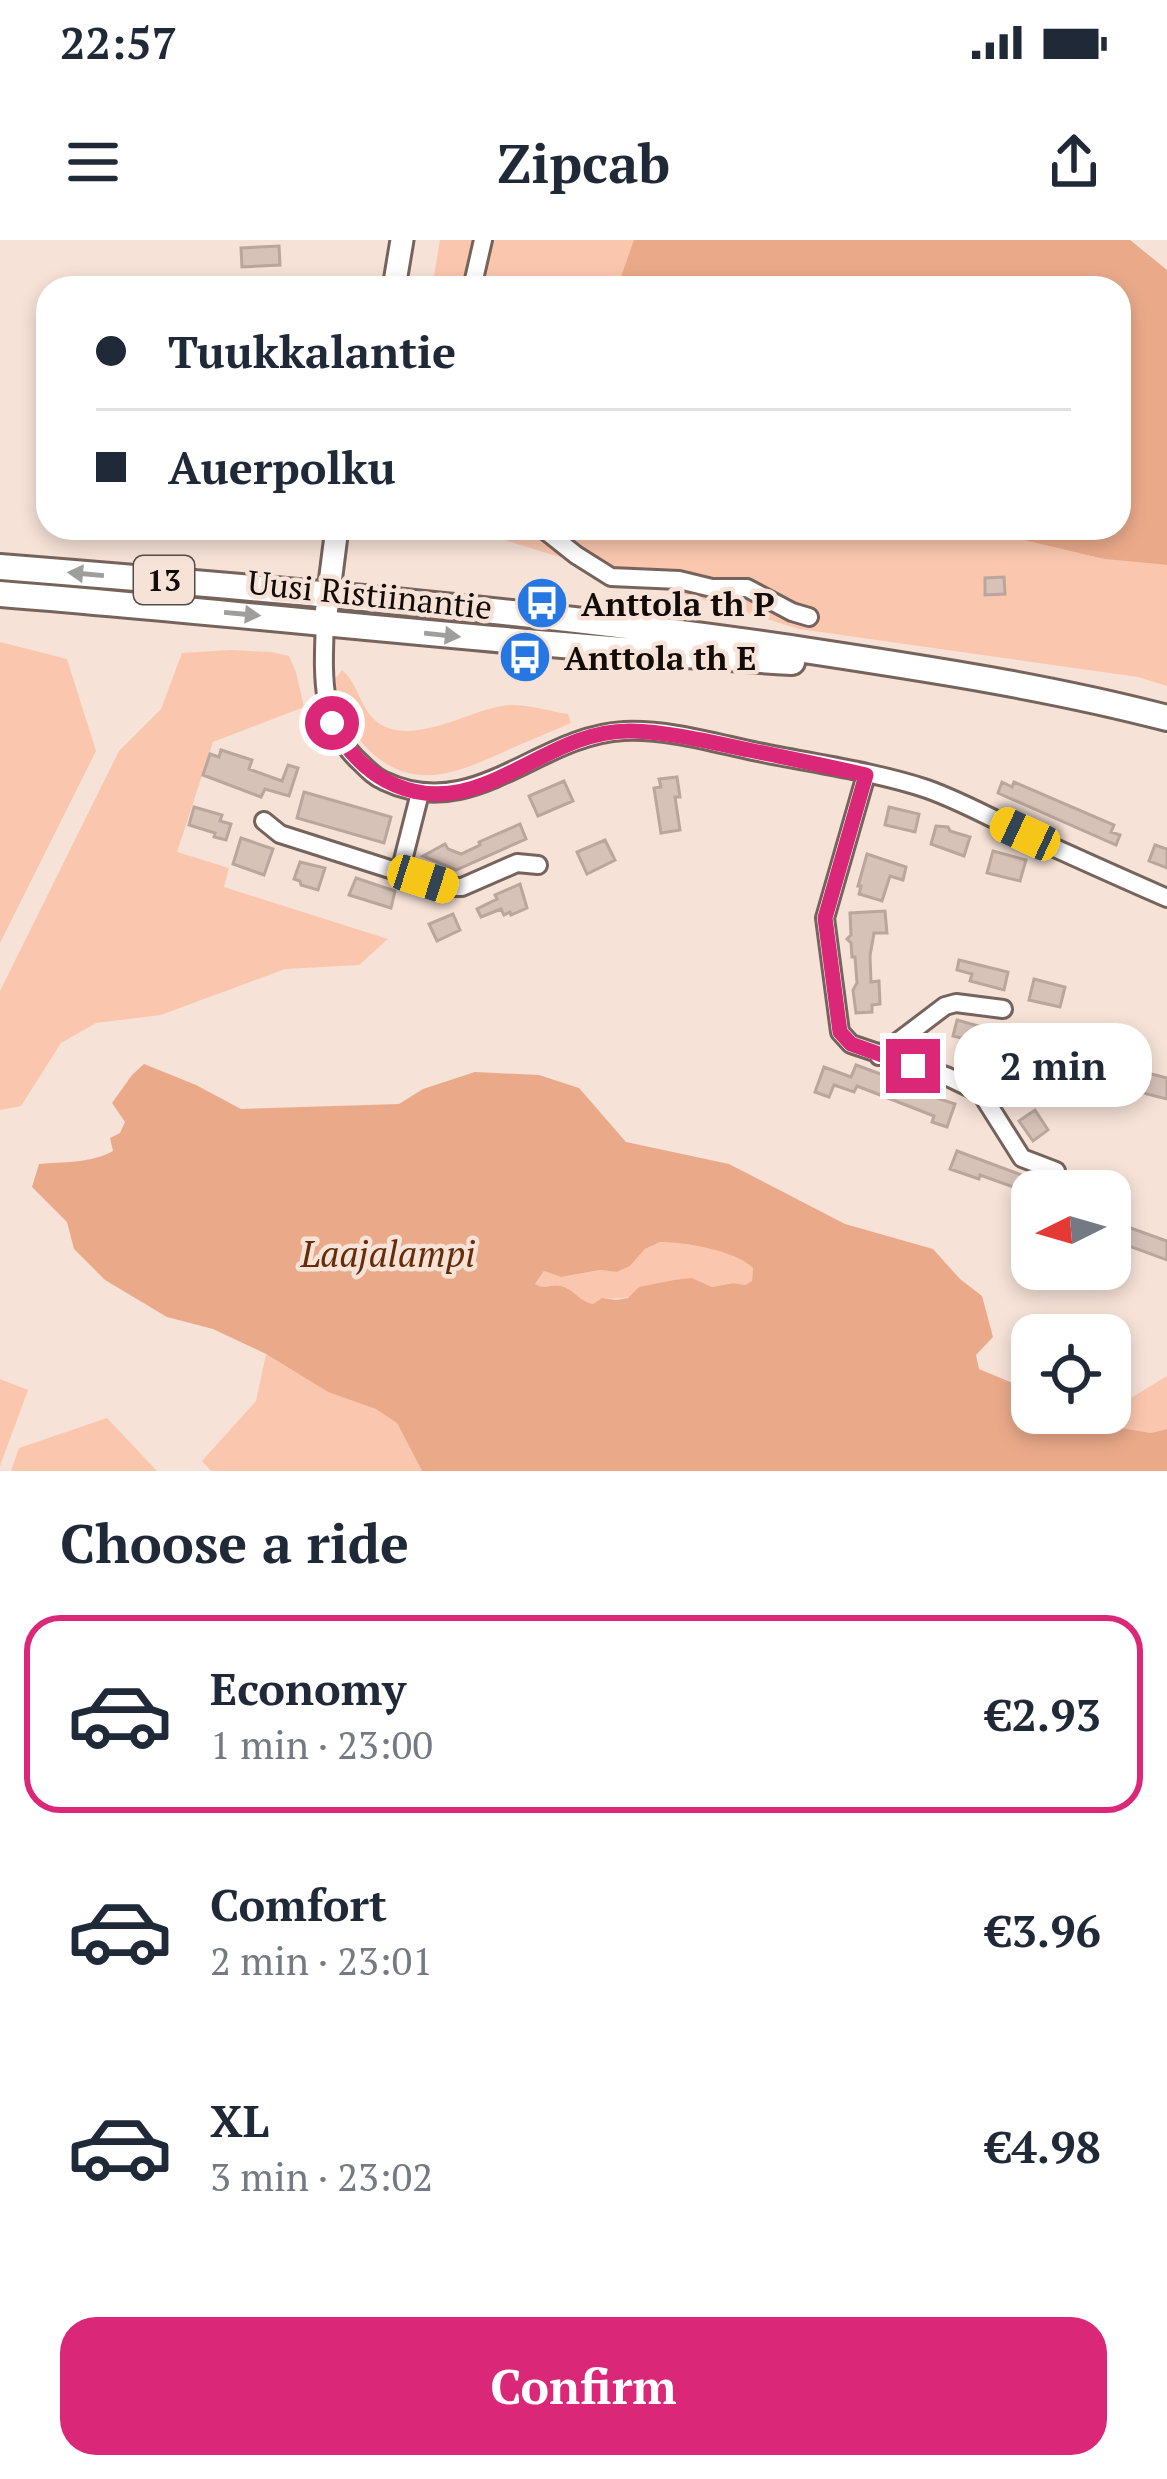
<!DOCTYPE html>
<html lang="en">
<head>
<meta charset="utf-8">
<style>
	:root { --surface:#fff; --page:#f6f6f7; --text:#1f2937; --muted:#747a83; --line:#e0e1e3; --accent:#db2777 }
	body { margin:0; font-family:"PT Serif",serif; background:var(--page); color:var(--text); height:100vh; display:flex; flex-direction:column; font-size:45px; white-space:nowrap }
	* { box-sizing:border-box; margin:0 }
	p { font-size:39px; color:var(--muted) }
	.icon { flex:none; width:66px; height:66px; fill:none; stroke:currentColor; stroke-width:2; stroke-linecap:round; stroke-linejoin:round }
	.map { position:relative; height:1231px; overflow:hidden }
	.details { display:flex; flex-direction:column; background:var(--surface); flex:1 }
	.details>* { flex:none }
	.guide { position:absolute; left:36px; top:36px; width:1095px; height:264px; border-radius:36px; box-shadow:0 6px 18px #0003; display:grid; align-content:center; height:264px; padding:0 60px; background:var(--surface) }
	.needle { width:78px; rotate:265deg }
	.controls { position:absolute; left:1011px; top:930px; display:grid; gap:24px }
	.controls a { display:grid; place-items:center; width:120px; height:120px; border-radius:24px; background:var(--surface); box-shadow:0 6px 18px #0003; font-size:60px }
	.end { position:absolute; width:54px; height:54px; margin:-27px; border:15px solid #db2777; background:#fff; box-shadow:0 0 0 6px #fff }
	.from { border-radius:50% }
	.bubble { position:absolute; height:84px; border-radius:36px; background:var(--surface); box-shadow:0 6px 18px #0003; font-size:39px; font-weight:700; line-height:84px; text-align:center }
	.car { position:absolute; width:36px; height:72px; margin:-36px -18px; border-radius:15px; box-shadow:0 0 9px 3px #0007; background:linear-gradient(#f5c518 24%,#345 0 40%,#f5c518 0 76%,#345 0 86%,#f5c518 0) }
	.guide b { display:flex; align-items:center; gap:42px; height:114px; font-size:45px }
	.guide b+b { border-top:3px solid var(--line) }
	.guide i { width:30px; height:30px; background:var(--text) }
	ul { padding:0; list-style:none }
	li { display:flex; align-items:center; gap:36px; height:198px; margin:0 24px 18px; padding:0 36px; border:6px solid transparent; border-radius:36px }
	li div { flex:1 }
	li b { display:block; font-size:45px }
	li em { font-style:normal; font-weight:700 }
	li.current { border-color:var(--accent) }
	li>.icon { width:108px; height:108px; stroke-width:1.5 }
	h2 { padding:0 60px; font-size:54px; line-height:144px }
	.action { display:flex; gap:24px; margin-top:auto; padding:24px 60px }
	.action a { flex:1; height:138px; border-radius:36px; background:var(--accent); color:#fff; font-size:48px; font-weight:700; line-height:138px; text-align:center }
	.status { display:flex; justify-content:space-between; align-items:center; height:84px; padding:0 60px; background:var(--surface); direction:ltr }
	.status svg { height:33px; fill:currentColor }
	header { display:flex; justify-content:space-between; align-items:center; height:156px; padding:0 60px; background:var(--surface); font-size:54px; font-weight:700 }
	.map>svg:first-child { display:block }
	.green { fill:#fac7ae }
	.water { fill:#eaaa8a; fill-rule:evenodd }
	.building { fill:#d7c2b8; stroke:#baa69d; stroke-width:3 }
	.lines { fill:none; stroke-linecap:round; stroke-linejoin:round }
	.minor-casing { stroke:#76645c; stroke-width:22 }
	.major-casing { stroke:#76645c; stroke-width:27 }
	.highway-casing { stroke:#76645c; stroke-width:30 }
	.minor { stroke:#fff; stroke-width:16 }
	.major { stroke:#fff; stroke-width:21 }
	.highway { stroke:#fff; stroke-width:24 }
	.oneway { fill:#a09e9c }
	.route { stroke:#db2777; stroke-width:15 }
	.labels { text-anchor:middle; dominant-baseline:central; stroke-width:9; stroke-linejoin:round; paint-order:stroke }
	.shield { fill:#f6e2d7; stroke:#564c46; stroke-width:3 }
	.shield-label { font-size:30px; font-weight:bold; fill:#120c08 }
	.street-label { font-size:33px; fill:#120c08; stroke:#f6e2d7 }
	.poi-label { font-size:33px; font-weight:bold; fill:#120c08; stroke:#f6e2d7; text-anchor:start }
	.water-label { font-size:36px; font-style:italic; fill:#652c07; stroke:#f6e2d7 }
</style>
</head>
<body>
<div class="status"><b>22:57</b><svg viewBox="0 0 49 12"><path d="M0 12V9h3v3zM5 12V6h3v6zM10 12V3h3v9zM15 12V0h3v12zM26 1h20v11H26zM47 4h2v5h-2z"/></svg></div>
<header><svg class="icon" aria-label="menu" viewBox="0 0 24 24"><path d="M4 6h16M4 12h16M4 18h16"/></svg>Zipcab<svg class="icon" aria-label="share" viewBox="0 0 24 24"><path d="M12 15V3M7 8l5-5 5 5M5 13v7h14v-7"/></svg></header>
<div class="map">
<svg width="1167" height="1231" viewBox="0 0 1167 1231">
	<rect width="100%" height="100%" fill="#f6e2d7"/>
	<path class="green" d="M 440,0 L 641,0 L 618,48 L 432,48 Z
		M 480,288 L 945,288 L 954,292 L 1007,296 L 1104,319 L 1167,325 L 1167,446 L 1138,437 L 799,389 L 507,301 Z
		M 0,402 L 67,419 L 96,511 L 0,703 Z
		M 230,410 L 272,412 L 289,416 L 296,432 L 304,467 L 213,502 L 177,612 L 229,628 L 224,647 L 388,699 L 359,725 L 285,729 L 161,775 L 96,783 L 61,803 L 21,866 L 0,870 L 0,751 L 119,511 L 161,469 L 182,413 Z
		M 342,430 C 359,444 360,471 380,484 C 413,505 468,472 501,466 C 521,462 548,471 568,474 L 571,483 C 551,492 530,500 510,509 C 458,533 410,555 364,505 C 346,484 336,465 336,438 Z
		M 660,1002 C 685,1002 736,1011 753,1028 L 752,1041 L 745,1045 L 732,1043 L 712,1047 L 692,1038 C 663,1047 632,1062 602,1058 L 593,1064 C 580,1062 574,1049 561,1046 C 550,1044 546,1050 535,1044 L 544,1031 L 561,1037 L 600,1030 L 617,1032 L 630,1026 L 645,1009 Z
		M 266,1114 L 328,1152 L 376,1168 L 397,1183 L 422,1231 L 211,1231 L 202,1221 L 256,1161 Z
		M 1167,1136 L 1167,1189 L 1151,1193 L 1090,1183 Z
		M 0,1139 L 28,1150 L 0,1226 Z
		M 107,1178 L 157,1231 L 11,1231 L 19,1208 Z"/>
	<path class="water" d="M 634,0 L 1130,0 L 1167,30 L 1167,325 L 1104,319 L 1007,296 L 954,292 L 945,288 L 1119,288 L 1119,48 L 617,48 Z
		M 144,824 L 196,845 L 241,869 L 399,864 L 423,849 L 475,832 L 539,835 L 579,848 L 626,902 L 729,924 L 845,984 L 933,1009 L 960,1039 L 982,1056 L 993,1097 L 976,1115 L 979,1129 L 1032,1151 L 1032,1173 L 1074,1173 L 1091,1183 L 1151,1193 L 1167,1189 L 1167,1231 L 422,1231 L 397,1183 L 376,1169 L 328,1152 L 266,1114 L 213,1089 L 167,1077 L 105,1040 L 74,1009 L 67,982 L 32,947 L 39,924 C 63,922 92,923 113,911 L 110,898 L 120,893 L 125,882 L 112,863 L 132,835 ZM 660,1002 C 685,1002 736,1011 753,1028 L 752,1041 L 745,1045 L 733,1043 L 712,1047 L 692,1038 L 674,1040 L 639,1047 L 628,1058 L 616,1060 L 602,1058 L 593,1064 C 580,1062 574,1049 561,1046 C 550,1044 546,1050 535,1044 L 544,1031 L 561,1037 L 600,1030 L 617,1032 L 630,1026 L 645,1009 Z"/>
	<path class="building" d="M 279,6 L 280,25 L 242,27 L 241,8 Z
		M 1004,337 L 1005,354 L 985,355 L 985,338 Z
		M 221,510 L 252,520 L 249,529 L 282,541 L 288,525 L 298,528 L 289,556 L 265,549 L 261,557 L 203,535 L 210,514 L 219,517 Z
		M 677,537 L 680,557 L 675,557 L 680,590 L 661,593 L 654,548 L 661,547 L 659,539 Z
		M 564,541 L 573,561 L 538,576 L 529,556 Z
		M 1002,542 L 1012,547 L 1014,542 L 1114,585 L 1111,592 L 1120,595 L 1116,605 L 998,553 Z
		M 304,552 L 391,577 L 384,603 L 297,578 Z
		M 194,567 L 222,575 L 220,581 L 231,584 L 226,600 L 214,597 L 215,593 L 189,585 Z
		M 889,567 L 919,574 L 915,592 L 885,585 Z
		M 520,584 L 526,599 L 456,630 L 423,616 L 445,604 L 448,609 L 461,614 L 480,605 L 479,602 Z
		M 936,586 L 948,587 L 950,591 L 970,597 L 964,616 L 931,604 Z
		M 241,598 L 273,609 L 264,635 L 233,624 Z
		M 605,600 L 615,620 L 587,634 L 577,612 Z
		M 1155,605 L 1167,609 L 1167,628 L 1149,621 Z
		M 993,611 L 1026,620 L 1020,641 L 987,633 Z
		M 867,614 L 906,627 L 903,640 L 890,636 L 882,661 L 859,654 L 861,646 L 858,646 Z
		M 300,622 L 325,628 L 318,650 L 301,645 L 300,641 L 294,639 Z
		M 356,638 L 395,651 L 391,668 L 349,655 Z
		M 520,644 L 527,668 L 511,675 L 510,672 L 504,675 L 501,669 L 481,677 L 477,669 L 497,659 L 495,655 Z
		M 885,671 L 887,693 L 874,693 L 870,716 L 871,742 L 879,741 L 880,764 L 872,765 L 872,772 L 856,773 L 853,750 L 857,743 L 855,717 L 852,717 L 851,703 L 847,699 L 851,695 L 850,673 Z
		M 453,674 L 460,690 L 437,701 L 429,684 Z
		M 959,720 L 1008,732 L 1004,750 L 970,741 L 972,734 L 957,730 Z
		M 1034,739 L 1065,747 L 1060,767 L 1029,760 Z
		M 957,780 L 996,791 L 992,806 L 953,796 Z
		M 1029,798 L 1063,806 L 1058,825 L 1025,816 Z
		M 856,825 L 932,853 L 931,856 L 955,864 L 947,887 L 932,882 L 934,876 L 857,846 L 854,852 L 834,845 L 829,857 L 815,852 L 824,827 L 851,837 Z
		M 1140,831 L 1167,838 L 1167,859 L 1135,851 Z
		M 1035,870 L 1048,890 L 1033,901 L 1019,881 Z
		M 957,911 L 1027,937 L 1022,950 L 980,935 L 979,939 L 950,929 Z
		M 1125,986 L 1167,1001 L 1167,1020 L 1118,1002 Z"/>
	<g class="lines">
		<g class="minor-casing">
			<path id="minor" d="M 472,48 L 483,0
				M 542,288 L 576,315 L 611,337 L 679,340 L 712,348 L 747,348 L 792,372 L 809,377
				M 325,382 C 323,435 319,486 362,524 C 369,531 375,537 384,541 C 474,584 538,495 624,491 C 669,489 715,503 758,512 C 811,523 877,532 927,549 C 958,560 988,576 1018,591 C 1067,614 1117,636 1167,658
				M 866,535 L 825,678 L 840,792 L 851,804 L 946,836 L 981,853 L 1022,918 L 1056,931
				M 264,581 L 280,594 L 446,647 L 462,647 L 517,623 L 538,625
				M 400,632 L 420,553
				M 879,816 L 945,766 L 956,763 L 1003,769"/>
		</g>
		<g class="major-casing">
			<path id="major" d="M 394,48 L 402,0
				M 325,382 L 337,288"/>
		</g>
		<g class="highway-casing">
			<path id="highway" d="M 0,327 C 273,349 546,371 817,412 C 935,430 1052,448 1167,478
				M 0,354 C 264,375 527,406 792,422"/>
		</g>
		<use href="#minor" class="minor"/>
		<use href="#major" class="major"/>
		<use href="#highway" class="highway"/>
	</g>
	<defs><path id="oneway-solid" d="M-6-.8H1V-3.2L6.5 0L1 3.2V.8H-6Z" transform="scale(3)"/></defs>
	<g class="oneway">
		<use href="#oneway-solid" transform="translate(86 334) rotate(-175)"/>
		<use href="#oneway-solid" transform="translate(242 374) rotate(5)"/>
		<use href="#oneway-solid" transform="translate(442 395) rotate(6)"/>
	</g>
	<g class="lines">
		<path class="route" d="M 332,483 C 363,542 420,570 485,544 C 534,525 576,490 631,491 C 670,492 710,502 749,510 C 788,518 827,526 866,535 L 825,678 L 840,792 L 851,804 L 913,826"/>
	</g>
	<defs>
		<g id="bus-disc" transform="scale(2.7)"><circle r="9.5" fill="#2777e2" stroke="#f6e2d7"/><path d="M-5-6H5V4H4V6H2V4H-2V6H-4V4H-5ZM-3.5-4V0h7V-4ZM-3.5 1.2v1.5H-2V1.2ZM2 1.2v1.5H3.5V1.2Z" fill="#fff"/></g>
	</defs>
	<g fill-rule="evenodd">
		<use href="#bus-disc" x="542" y="363"/>
		<use href="#bus-disc" x="525" y="417"/>
	</g>
	<g class="labels">
		<rect class="shield" x="134" y="316" width="60" height="48" rx="9"/>
		<g class="shield-label">
			<text x="164" y="340">13</text>
		</g>
		<g class="street-label">
			<text transform="translate(370 354) rotate(6)">Uusi Ristiinantie</text>
		</g>
		<g class="poi-label">
			<text x="581" y="363">Anttola th P</text>
			<text x="564" y="417">Anttola th E</text>
		</g>
		<g class="water-label">
			<text x="388" y="1013">Laajalampi</text>
		</g>
	</g>
</svg>
<div class="controls">
<a><svg class="needle" viewBox="-14 -14 28 28"><path d="M0-13l5 13h-10z" fill="#e53935"/><path d="M0 13l5-13h-10z" fill="#747a83"/></svg></a>
<a><svg class="icon" aria-label="locate" viewBox="0 0 24 24"><circle cx="12" cy="12" r="6"/><path d="M12 2v4M12 18v4M2 12h4M18 12h4"/></svg></a>
</div>
<i class="end from" style="left:332px;top:483px"></i>
<i class="end" style="left:913px;top:826px"></i>
<div class="bubble" style="left:954px;top:783px;width:198px">2 min</div>
<i class="car" style="left:1025px;top:594px;rotate:295deg"></i>
<i class="car" style="left:423px;top:639px;rotate:108deg"></i>
<div class="guide">
<b><i class="from"></i>Tuukkalantie</b>
<b><i></i>Auerpolku</b>
</div>
</div>
<section class="details">
<h2>Choose a ride</h2>
<ul>
<li class="current"><svg class="icon" aria-label="car" viewBox="0 0 24 24"><path d="M5 17H2v-5l4-1 3-4h7l3 4 3 1v5h-3M9 17h6M6 11h13"/><circle cx="7" cy="17" r="2"/><circle cx="17" cy="17" r="2"/></svg><div><b>Economy</b><p>1 min · 23:00</p></div><em>€2.93</em></li>
<li><svg class="icon" aria-label="car" viewBox="0 0 24 24"><path d="M5 17H2v-5l4-1 3-4h7l3 4 3 1v5h-3M9 17h6M6 11h13"/><circle cx="7" cy="17" r="2"/><circle cx="17" cy="17" r="2"/></svg><div><b>Comfort</b><p>2 min · 23:01</p></div><em>€3.96</em></li>
<li><svg class="icon" aria-label="car" viewBox="0 0 24 24"><path d="M5 17H2v-5l4-1 3-4h7l3 4 3 1v5h-3M9 17h6M6 11h13"/><circle cx="7" cy="17" r="2"/><circle cx="17" cy="17" r="2"/></svg><div><b>XL</b><p>3 min · 23:02</p></div><em>€4.98</em></li>
</ul>
<div class="action"><a>Confirm</a></div>
</section>
</body>
</html>
